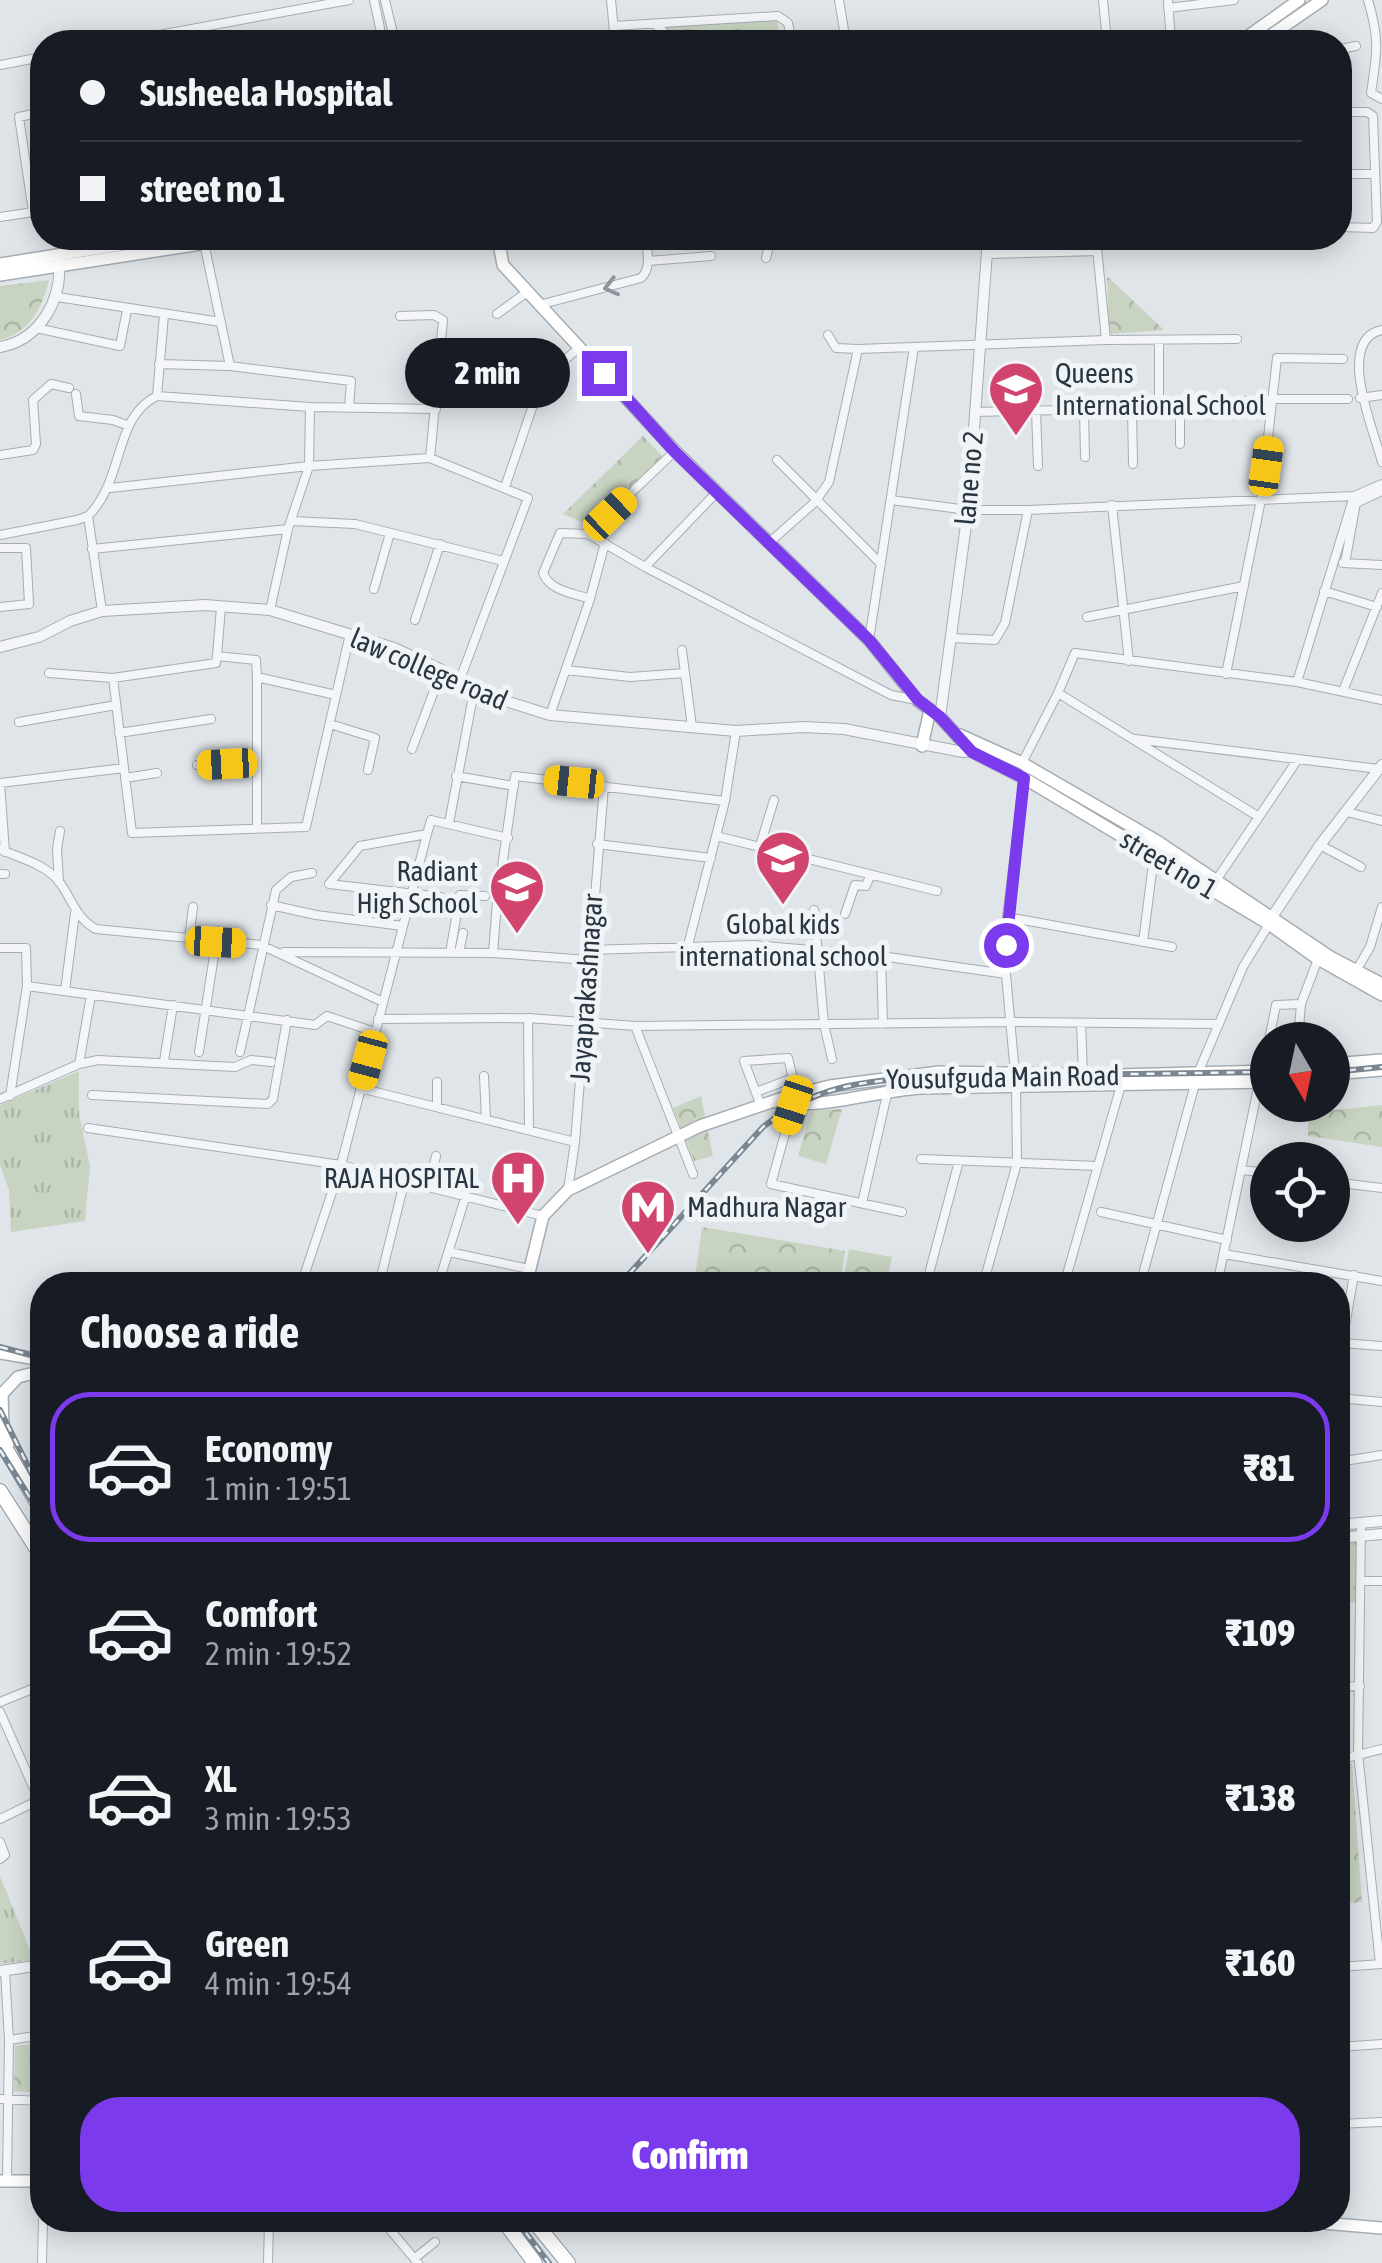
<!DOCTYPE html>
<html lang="en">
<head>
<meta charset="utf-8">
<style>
	:root { --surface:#171b24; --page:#242831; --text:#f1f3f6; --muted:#9ea1a6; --line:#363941; --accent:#7c3aed }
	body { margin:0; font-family:"Asap Condensed",sans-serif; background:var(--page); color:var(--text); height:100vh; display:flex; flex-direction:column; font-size:38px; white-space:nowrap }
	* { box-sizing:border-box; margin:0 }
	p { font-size:32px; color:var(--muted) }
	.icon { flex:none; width:55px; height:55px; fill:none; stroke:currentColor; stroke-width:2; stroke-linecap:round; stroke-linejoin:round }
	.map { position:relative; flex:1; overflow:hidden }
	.panel { position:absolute; left:30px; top:1272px; width:1320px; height:960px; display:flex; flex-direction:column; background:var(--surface); border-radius:40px; box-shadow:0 5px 25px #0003 }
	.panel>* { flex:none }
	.hud { position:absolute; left:30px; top:30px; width:1322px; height:220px; border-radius:40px; box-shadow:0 5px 25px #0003; display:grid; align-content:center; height:220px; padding:0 50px; background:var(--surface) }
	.needle { width:65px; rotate:171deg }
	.buttons { position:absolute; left:1250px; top:1022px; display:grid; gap:20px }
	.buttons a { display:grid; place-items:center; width:100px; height:100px; border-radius:50%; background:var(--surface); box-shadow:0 5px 25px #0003; font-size:50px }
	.end { position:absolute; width:45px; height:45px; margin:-22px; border:12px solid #7c3aed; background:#fff; box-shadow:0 0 0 5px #fff }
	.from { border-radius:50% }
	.bubble { position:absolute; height:70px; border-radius:35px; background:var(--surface); box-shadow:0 5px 25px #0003; font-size:32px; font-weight:800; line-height:70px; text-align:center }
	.car { position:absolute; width:30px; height:60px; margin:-30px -15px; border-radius:12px; box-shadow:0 0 8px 2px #0007; background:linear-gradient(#f5c518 24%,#345 0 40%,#f5c518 0 76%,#345 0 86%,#f5c518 0) }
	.hud b { display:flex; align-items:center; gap:35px; height:95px; font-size:38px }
	.hud b+b { border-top:2px solid var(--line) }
	.hud i { width:25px; height:25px; background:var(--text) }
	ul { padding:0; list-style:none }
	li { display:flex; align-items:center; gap:30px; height:150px; margin:0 20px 15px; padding:0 30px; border:5px solid transparent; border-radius:40px }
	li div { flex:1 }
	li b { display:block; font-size:38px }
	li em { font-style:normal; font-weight:800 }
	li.current { border-color:var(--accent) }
	li>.icon { width:90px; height:90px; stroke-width:1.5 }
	h2 { padding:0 50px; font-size:45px; line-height:120px }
	.primary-button { display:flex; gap:20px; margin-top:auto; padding:20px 50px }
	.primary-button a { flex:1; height:115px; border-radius:40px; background:var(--accent); color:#fff; font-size:40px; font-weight:800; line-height:115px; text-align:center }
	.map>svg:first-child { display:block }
	.grass { fill:url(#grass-tufts) }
	.forest { fill:url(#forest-crowns) }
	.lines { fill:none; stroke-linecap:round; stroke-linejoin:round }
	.minor-casing { stroke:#a5adb3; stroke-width:10 }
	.tertiary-casing { stroke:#a5adb3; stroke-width:12 }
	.secondary-casing { stroke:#a5adb3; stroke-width:14 }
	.trunk-casing { stroke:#8895a0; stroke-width:16 }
	.minor { stroke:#f3f5f8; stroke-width:8 }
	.tertiary { stroke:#f3f5f8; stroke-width:10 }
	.secondary { stroke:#fff; stroke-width:11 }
	.trunk { stroke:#fff; stroke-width:14 }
	.rail-casing { stroke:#7a8793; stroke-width:6 }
	.rail { stroke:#f0f4f7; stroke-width:2.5; stroke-dasharray:8; stroke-linecap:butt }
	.oneway { stroke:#8e959c }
	.route { stroke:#7c3aed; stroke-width:12 }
	.labels { text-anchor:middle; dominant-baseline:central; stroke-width:10; stroke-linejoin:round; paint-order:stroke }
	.poi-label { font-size:28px; fill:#293541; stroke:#f0f4f7; text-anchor:start }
	.street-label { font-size:28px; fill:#293541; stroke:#f0f4f7 }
</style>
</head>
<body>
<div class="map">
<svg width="1382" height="2263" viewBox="0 0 1382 2263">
	<defs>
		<pattern id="grass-tufts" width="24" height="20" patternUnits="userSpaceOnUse" patternTransform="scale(2.5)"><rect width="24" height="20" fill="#c8d3c1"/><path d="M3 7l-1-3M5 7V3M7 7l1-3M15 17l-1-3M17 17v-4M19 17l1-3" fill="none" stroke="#acb6a7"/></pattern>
		<pattern id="forest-crowns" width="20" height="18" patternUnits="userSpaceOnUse" patternTransform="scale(2.5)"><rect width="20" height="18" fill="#c8d3c1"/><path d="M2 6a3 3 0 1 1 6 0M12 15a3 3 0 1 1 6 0" fill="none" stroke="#acb6a7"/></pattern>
	</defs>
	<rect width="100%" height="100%" fill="#e0e5e9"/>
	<path class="grass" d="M 79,1071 L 79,1114 L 90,1166 L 85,1221 L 11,1232 L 9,1190 L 0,1165 L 0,1105 Z
		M 0,1876 L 34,1960 L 0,1964 Z"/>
	<path class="forest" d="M 777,21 L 781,42 L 679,42 L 660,25 Z
		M 1107,276 L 1164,330 L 1109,334 Z
		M 49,280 C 42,308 30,332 0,340 L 0,286 Z
		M 643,436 L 662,456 L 594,527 L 563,514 Z
		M 701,1096 L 713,1156 L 694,1161 L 673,1108 Z
		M 1382,1105 L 1382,1147 L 1308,1136 L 1308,1113 Z
		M 842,1109 L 826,1164 L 798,1156 L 811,1110 Z
		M 702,1227 L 845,1251 L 840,1285 L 694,1285 Z
		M 849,1249 L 892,1257 L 886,1285 L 842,1285 Z
		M 1357,1530 L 1357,1602 L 1338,1603 L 1338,1532 Z
		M 1352,1763 L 1362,1902 L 1338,1904 L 1338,1768 Z
		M 42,2043 L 42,2093 L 14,2091 L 15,2046 Z"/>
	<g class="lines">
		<g class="minor-casing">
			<path id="minor" d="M 374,0 L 383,42
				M 385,0 L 395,42
				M 611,0 L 615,42
				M 839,0 L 846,42
				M 1103,0 L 1107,42
				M 1168,0 L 1171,42
				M 1368,0 C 1380,40 1377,53 1371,93 L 1382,99
				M 1168,8 L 1234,0
				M 655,24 L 674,42
				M 614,26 L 778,16 L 788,23 L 792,42
				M 121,42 L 349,0
				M 1340,49 L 1356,46
				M 0,65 L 42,57
				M 42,112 L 19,117 L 33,212 L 42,210
				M 1340,112 L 1367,112 L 1373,116 L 1377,222 L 1373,228 L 1340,227
				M 1340,174 L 1375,174
				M 0,217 L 33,212
				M 203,238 L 230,366
				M 1096,238 L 1106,340
				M 499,244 L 538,238
				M 988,254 L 1097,251
				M 766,258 L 771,238
				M 648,261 L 711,256
				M 57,297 L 221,322
				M 539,305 L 641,278 C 652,268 647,251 646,238
				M 497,314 L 527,292
				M 400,316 L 434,315 L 443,320 L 430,458
				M 36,328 L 120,346 L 127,310
				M 1382,330 C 1334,340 1375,433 1382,462
				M 828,335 L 836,348 L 858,349 L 1106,340 L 1237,339
				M 1159,341 L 1159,408
				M 441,354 L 471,359
				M 159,364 L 230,366 L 351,381 L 349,408
				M 502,364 L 542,379
				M 76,394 L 79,416 L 113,420 L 129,426
				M 157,396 L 310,407 L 436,409
				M 1360,398 L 1382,395
				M 1180,407 L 1180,444
				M 1132,409 L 1133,464
				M 1084,410 L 1085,457
				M 1036,411 L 1038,466
				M 974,412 L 1159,408 L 1274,399 L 1348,399
				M 0,455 L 33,450 L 36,444 L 33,400 L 51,384 L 69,388
				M 777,460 L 881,564
				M 505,487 L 542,379 L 580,347
				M 110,488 L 309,466 L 430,458 L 528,498 L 459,682
				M 891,500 L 968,510 L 1028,510 L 1354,496 L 1382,484
				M 1112,505 L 1129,661
				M 292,521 L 355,524 L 503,561
				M 588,534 L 675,451
				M 0,535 L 77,520 L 88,516
				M 770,542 L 815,502 L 829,482 L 858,349
				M 0,548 L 26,548 L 29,604 L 0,607
				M 92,549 L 288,529
				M 1343,563 L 1382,565
				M 1345,563 L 1356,503 L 1382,491
				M 645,567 L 717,492
				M 374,589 L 390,533
				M 1324,591 L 1377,607
				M 590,599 C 573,593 550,591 543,573 L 560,533 L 588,534 L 645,567 L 891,695 L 917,700
				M 270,610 L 288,529 L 309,466 L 310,407
				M 102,611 L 88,516 C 125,480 113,417 157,396 L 164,315
				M 1087,617 L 1244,586
				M 415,620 L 440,544
				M 950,638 L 995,640 L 1005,623 L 1028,510
				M 869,640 L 914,347
				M 682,650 L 692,727
				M 217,656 L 221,607
				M 566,670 L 630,677 L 685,673
				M 49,673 L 113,678 L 216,663 L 217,656 L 256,660 L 257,677 L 336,695
				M 1226,674 L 1261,500 L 1277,358 L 1343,359
				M 113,678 L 132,833 L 306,827 L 350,634
				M 1297,682 L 1354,496
				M 1343,691 L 1382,593
				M 1058,693 L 1259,817
				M 550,715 L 590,599 L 605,543
				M 19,722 L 116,705
				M 330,724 L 375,738 L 368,770
				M 119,733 L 211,719
				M 1135,739 L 1379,769
				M 412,749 L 442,670
				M 1022,763 L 1058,693 L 1075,653 L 1297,682 L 1382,700
				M 197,765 L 257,762
				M 456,776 L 514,786
				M 125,778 L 157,773
				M 0,783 L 124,768
				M 0,783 L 5,852
				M 1347,812 L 1382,821
				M 449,823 L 474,691
				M 257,828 L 257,677
				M 716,836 L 937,891
				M 597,844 L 711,858
				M 1320,845 L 1361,867
				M 0,849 C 19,858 42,863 57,879 C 72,897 74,917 96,929 L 261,945 L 383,1002
				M 759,849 L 774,800
				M 0,874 L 5,874
				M 1217,879 L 1298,759
				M 59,882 L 57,849 L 60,831
				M 329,884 L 360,846 L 427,834 L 431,820 L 508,838
				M 329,884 L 441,897
				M 271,905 L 316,915 L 403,926
				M 814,910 L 824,1024 L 832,1059
				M 845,914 L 855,885 L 866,886 L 870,876
				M 1007,917 L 1172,947
				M 189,940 L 193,907
				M 1143,942 L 1154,856
				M 0,948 L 26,948 L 27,986
				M 687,949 L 725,801 L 736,731
				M 589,950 L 753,945 L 881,956 L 1006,974 L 1016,1085 L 1017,1163 L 983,1285
				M 284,952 L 493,953 L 588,960
				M 450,953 L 460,895 L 485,896
				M 459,953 L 463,933
				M 493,953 L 497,902 L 515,776 L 725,801
				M 881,956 L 883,1024
				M 1356,971 L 1370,947 L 1382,907
				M 1006,974 L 1007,917 L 1025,774
				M 65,991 L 75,913
				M 528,1018 L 529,1130
				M 378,1019 L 528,1018 L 635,1026 L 1010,1022 L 1219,1024
				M 1081,1023 L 1083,1074
				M 635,1026 L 693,1174
				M 1269,1040 L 1276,1005 L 1301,1004
				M 1298,1040 L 1301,1004 L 1318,959
				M 199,1052 L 216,943
				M 240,1052 L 276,890 L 291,877 L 312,873
				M 164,1061 L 173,1005
				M 79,1064 L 91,995
				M 1262,1072 L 1268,1045
				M 484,1076 L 486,1119
				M 437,1082 L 437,1107
				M 360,1088 L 575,1142
				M 756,1092 L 793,1078 L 788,1058 L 744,1061 L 761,1106
				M 92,1095 L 268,1104 L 273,1099 L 287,1020
				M 10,1096 L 27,986 L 315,1025 L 327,1016 L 375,1032
				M 0,1099 L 79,1064 L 98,1060 L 235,1067 L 251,1060 L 271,1062
				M 793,1105 L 771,1184 L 902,1212
				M 88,1128 L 341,1165 L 543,1216
				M 921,1159 L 1097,1166
				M 1242,1170 L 1268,1173
				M 1332,1182 L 1382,1188
				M 429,1185 L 436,1156
				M 568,1190 L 575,1142 L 604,786
				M 862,1203 L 888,1090
				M 1101,1212 L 1227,1240
				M 449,1252 L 529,1269
				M 1224,1254 L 1382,1281
				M 930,1270 L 959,1161
				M 304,1275 L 357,1285
				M 301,1285 L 341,1165 L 427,834
				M 379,1285 L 405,1179
				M 438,1285 L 466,1195
				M 1064,1285 L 1121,1085
				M 1140,1285 L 1198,1073 L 1243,967 L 1269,924
				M 1217,1285 L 1259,1083
				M 1342,1343 L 1354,1275
				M 1342,1343 L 1381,1346
				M 1338,1398 L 1382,1402
				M 1338,1462 L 1382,1455
				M 1361,1523 L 1358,1753 L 1380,1964
				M 1362,1581 L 1382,1581
				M 1338,1687 L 1360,1686
				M 0,1702 L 42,1685
				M 0,1712 L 39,1800 L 0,1819
				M 1338,1760 L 1382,1749
				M 0,1842 L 5,1855 L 0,1859
				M 1338,1967 L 1382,1964
				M 5,1970 L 9,2040 L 7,2181
				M 9,2040 L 42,2035
				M 1338,2047 L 1382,2044
				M 0,2099 L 42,2101
				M 1338,2124 L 1382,2122
				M 382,2220 L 418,2263
				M 664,2220 L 677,2220
				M 415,2258 L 435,2242
				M 42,2263 L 43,2220
				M 268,2263 L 269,2220"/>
		</g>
		<g class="tertiary-casing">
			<path id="tertiary" d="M 0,347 C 40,340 62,300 59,262
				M 0,647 L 39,637 L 70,621 L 102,611 L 205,605 L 270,610 L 394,648 L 442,670 L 474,691 L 550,715 L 736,731 L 804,727 L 844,729 L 963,752 L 971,751 L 975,746
				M 940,717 L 968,510 L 988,238
				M 1272,917 L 1320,845 L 1382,765
				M 1338,1525 L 1382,1521
				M 1338,1538 L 1382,1534
				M 0,1971 L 42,1965"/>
		</g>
		<g class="secondary-casing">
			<path id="secondary" d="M 1240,42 L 1299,0
				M 1261,42 L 1322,0
				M 498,238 L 503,265 L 675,451 L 869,640 L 917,700 L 940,717 L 971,751 L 1024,778 L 1269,924 L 1318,959 L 1382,995
				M 0,264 L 164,238
				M 0,275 L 240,238
				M 960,735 L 1022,763 L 1157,841 L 1332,958 L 1382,984
				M 922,746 L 930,710
				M 1332,1064 L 1382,1060
				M 1332,1074 L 1382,1070
				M 776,1102 C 822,1110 874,1091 921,1088 L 1268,1082
				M 526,1285 L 543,1216 L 568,1190 L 700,1126 L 789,1096 L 830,1086 L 939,1072 L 1119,1075 L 1268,1071
				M 0,1353 L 42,1360
				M 8,1445 L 3,1426 L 2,1394 L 18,1377 L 42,1371
				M 0,2181 L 42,2181
				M 1287,2220 L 1382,2228"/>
		</g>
		<g class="trunk-casing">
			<path id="trunk" d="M 0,1439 L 42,1511
				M 0,1491 L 42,1557
				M 503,2220 L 535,2263
				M 533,2220 L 568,2263"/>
		</g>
		<use href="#minor" class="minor"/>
		<use href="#tertiary" class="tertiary"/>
		<use href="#secondary" class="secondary"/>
		<use href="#trunk" class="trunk"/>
		<g class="rail-casing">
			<path id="rail" d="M 1332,1072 L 1382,1067
				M 619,1285 L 763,1127 C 817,1085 859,1082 926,1077 L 1268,1072
				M 0,1347 L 42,1358
				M 0,1410 L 42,1494
				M 0,1450 L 42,1517
				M 516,2220 L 549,2263"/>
		</g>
		<use href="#rail" class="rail"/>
	</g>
	<defs><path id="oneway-chevron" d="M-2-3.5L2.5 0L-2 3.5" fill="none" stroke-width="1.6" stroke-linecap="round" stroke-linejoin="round" transform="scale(2.5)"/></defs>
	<use class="oneway" href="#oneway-chevron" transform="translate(611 287) rotate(166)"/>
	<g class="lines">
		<path class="route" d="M 604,373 L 674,451 L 869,640 L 918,700 L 940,717 L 972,752 L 1024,778 L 1006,945"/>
	</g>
	<defs>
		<g id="school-pin" transform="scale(2.875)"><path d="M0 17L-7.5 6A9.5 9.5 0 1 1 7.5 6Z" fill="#d0446d" stroke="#f0f4f7"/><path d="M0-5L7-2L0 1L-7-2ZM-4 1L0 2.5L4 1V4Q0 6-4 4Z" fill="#fff"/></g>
		<g id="university-pin" transform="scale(2.875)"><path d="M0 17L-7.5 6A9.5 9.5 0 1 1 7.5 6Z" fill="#d0446d" stroke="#f0f4f7"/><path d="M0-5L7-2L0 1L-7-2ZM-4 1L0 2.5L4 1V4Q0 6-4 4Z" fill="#fff"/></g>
		<g id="hospital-pin" transform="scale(2.875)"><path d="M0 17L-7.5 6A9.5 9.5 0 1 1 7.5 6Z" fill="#d0446d" stroke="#f0f4f7"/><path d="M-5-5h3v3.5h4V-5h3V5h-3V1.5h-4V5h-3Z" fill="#fff"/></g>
		<g id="metro-pin" transform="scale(2.875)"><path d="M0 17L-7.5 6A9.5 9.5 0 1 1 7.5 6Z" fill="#d0446d" stroke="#f0f4f7"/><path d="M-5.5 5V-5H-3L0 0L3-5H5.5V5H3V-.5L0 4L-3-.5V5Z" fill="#fff"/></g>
	</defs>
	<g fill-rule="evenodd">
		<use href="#school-pin" x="1016" y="389"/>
		<use href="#university-pin" x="783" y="858"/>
		<use href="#university-pin" x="517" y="887"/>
		<use href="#hospital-pin" x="518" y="1178"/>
		<use href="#metro-pin" x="648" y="1207"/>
	</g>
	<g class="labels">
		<g class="poi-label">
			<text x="1055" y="373">Queens<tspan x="1055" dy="32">International School</tspan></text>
			<text x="478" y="871" text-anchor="end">Radiant<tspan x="478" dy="32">High School</tspan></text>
			<text x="783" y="924" text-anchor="middle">Global kids<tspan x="783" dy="32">international school</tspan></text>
			<text x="479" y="1178" text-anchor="end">RAJA HOSPITAL</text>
			<text x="687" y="1207">Madhura Nagar</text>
		</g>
		<g class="street-label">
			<text transform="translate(969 478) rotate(-85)">lane no 2</text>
			<text transform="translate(429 669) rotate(23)">law college road</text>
			<text transform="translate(1169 864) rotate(31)">street no 1</text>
			<text transform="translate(586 988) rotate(-86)">Jayaprakashnagar</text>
			<text transform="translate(1003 1077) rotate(-1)">Yousufguda Main Road</text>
		</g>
	</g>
</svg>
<div class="buttons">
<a><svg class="needle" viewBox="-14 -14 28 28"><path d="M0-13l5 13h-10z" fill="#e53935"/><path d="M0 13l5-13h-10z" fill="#9ea1a6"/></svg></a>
<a><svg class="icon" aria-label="locate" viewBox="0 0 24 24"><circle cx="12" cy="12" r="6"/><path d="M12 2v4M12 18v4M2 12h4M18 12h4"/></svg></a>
</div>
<i class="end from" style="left:1006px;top:945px"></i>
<i class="end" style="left:604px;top:373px"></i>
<div class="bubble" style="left:405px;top:338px;width:165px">2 min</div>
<i class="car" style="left:1266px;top:466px;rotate:8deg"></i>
<i class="car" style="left:610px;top:514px;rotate:46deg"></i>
<i class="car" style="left:227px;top:764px;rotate:267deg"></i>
<i class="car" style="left:574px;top:782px;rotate:276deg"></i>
<i class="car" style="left:216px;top:942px;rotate:93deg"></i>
<i class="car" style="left:368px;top:1060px;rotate:195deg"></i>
<i class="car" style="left:793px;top:1105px;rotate:198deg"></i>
<div class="hud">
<b><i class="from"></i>Susheela Hospital</b>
<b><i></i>street no 1</b>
</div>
<section class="panel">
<h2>Choose a ride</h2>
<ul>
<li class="current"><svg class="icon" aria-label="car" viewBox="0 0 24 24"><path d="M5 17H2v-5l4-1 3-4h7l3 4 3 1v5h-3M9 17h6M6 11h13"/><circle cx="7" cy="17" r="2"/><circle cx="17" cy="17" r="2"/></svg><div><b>Economy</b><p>1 min · 19:51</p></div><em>₹81</em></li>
<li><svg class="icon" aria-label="car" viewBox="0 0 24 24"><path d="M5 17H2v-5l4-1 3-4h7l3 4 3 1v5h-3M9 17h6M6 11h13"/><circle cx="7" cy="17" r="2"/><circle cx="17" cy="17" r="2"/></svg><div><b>Comfort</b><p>2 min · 19:52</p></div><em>₹109</em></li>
<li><svg class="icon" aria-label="car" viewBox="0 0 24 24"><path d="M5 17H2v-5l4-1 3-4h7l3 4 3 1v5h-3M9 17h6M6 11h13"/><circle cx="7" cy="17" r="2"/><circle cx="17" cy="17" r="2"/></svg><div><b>XL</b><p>3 min · 19:53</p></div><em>₹138</em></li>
<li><svg class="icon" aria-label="car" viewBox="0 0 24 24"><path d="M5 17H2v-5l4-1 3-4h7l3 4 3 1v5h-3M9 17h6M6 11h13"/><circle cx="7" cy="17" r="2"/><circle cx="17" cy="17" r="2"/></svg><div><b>Green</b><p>4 min · 19:54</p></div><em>₹160</em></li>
</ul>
<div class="primary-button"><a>Confirm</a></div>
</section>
</div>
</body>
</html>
